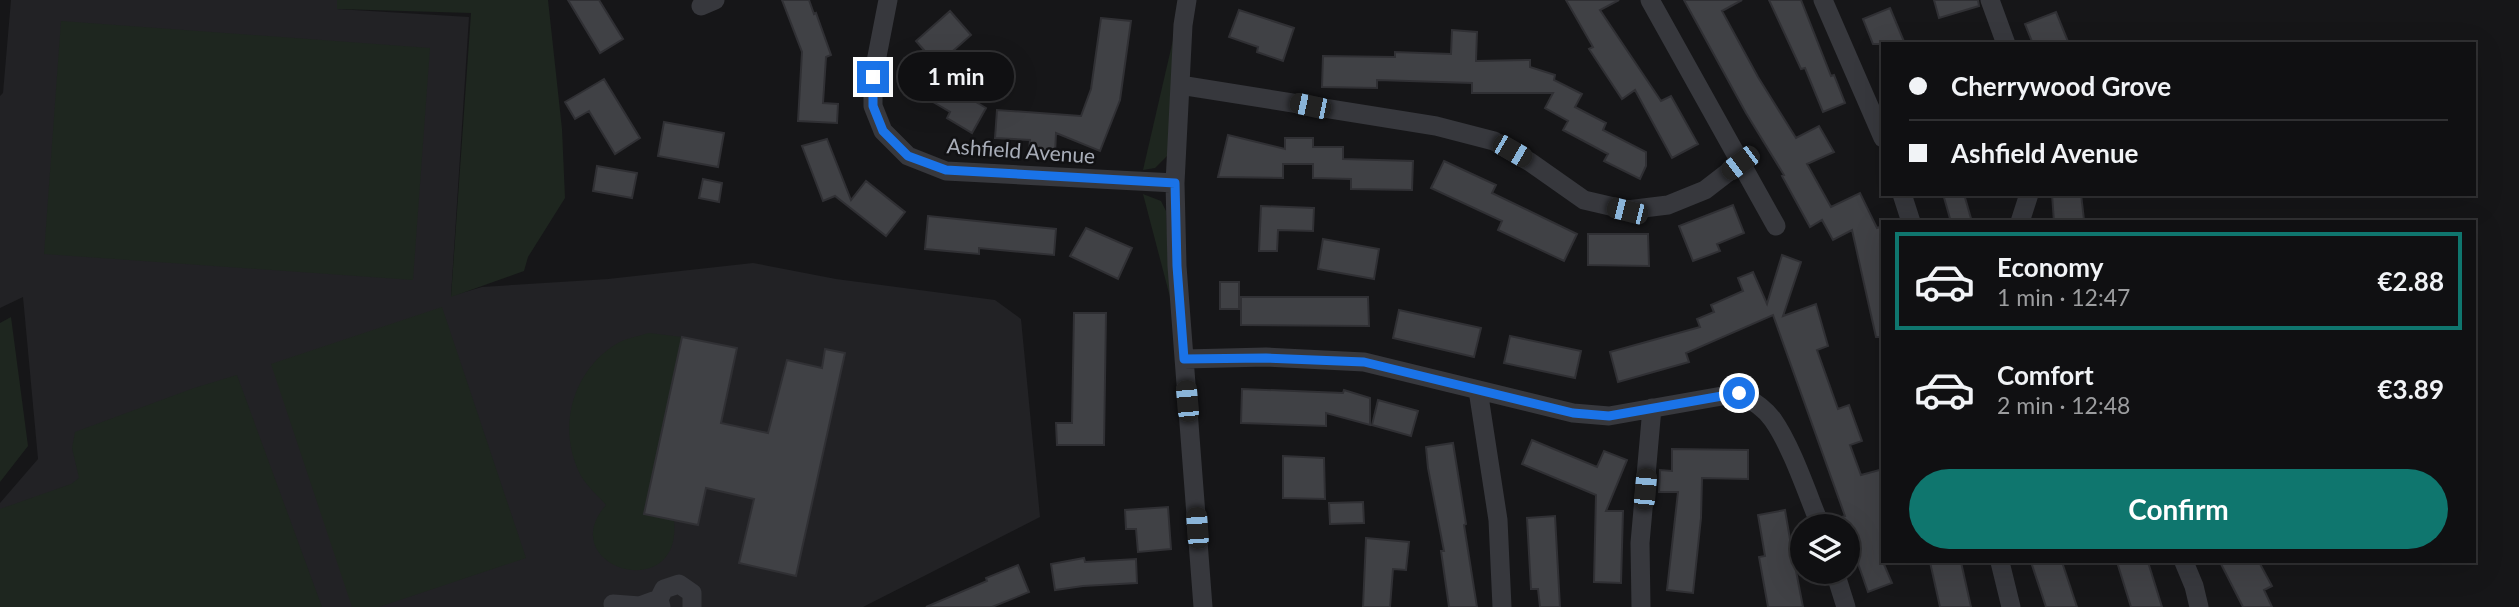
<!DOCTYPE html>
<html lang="en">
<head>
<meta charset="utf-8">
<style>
	:root { --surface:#101012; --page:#19191b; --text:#f1f3f6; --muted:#9c9d9f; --line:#303032; --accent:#0f766e }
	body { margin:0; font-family:Lato,sans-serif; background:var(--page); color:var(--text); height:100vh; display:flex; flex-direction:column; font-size:26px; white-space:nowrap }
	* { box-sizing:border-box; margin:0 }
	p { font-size:23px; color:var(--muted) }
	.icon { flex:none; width:38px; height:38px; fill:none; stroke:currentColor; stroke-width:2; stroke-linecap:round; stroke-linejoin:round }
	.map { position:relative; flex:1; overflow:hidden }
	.panel { position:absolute; left:1881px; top:220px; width:595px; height:343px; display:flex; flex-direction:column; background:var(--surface); border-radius:0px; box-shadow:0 7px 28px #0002,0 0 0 2px var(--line) }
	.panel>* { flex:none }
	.top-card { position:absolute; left:1881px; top:42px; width:595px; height:154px; border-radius:0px; box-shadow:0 7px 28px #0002,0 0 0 2px var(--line); display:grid; align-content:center; height:154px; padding:0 28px; background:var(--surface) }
	.buttons { position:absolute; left:1790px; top:514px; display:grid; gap:14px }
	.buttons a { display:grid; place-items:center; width:70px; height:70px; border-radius:50%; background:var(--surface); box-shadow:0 7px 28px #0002,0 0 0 2px var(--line); font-size:35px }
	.end { position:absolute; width:32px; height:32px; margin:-16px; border:9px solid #1a73e8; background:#fff; box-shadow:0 0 0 4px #fff }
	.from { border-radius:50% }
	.bubble { position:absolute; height:49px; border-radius:24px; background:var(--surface); box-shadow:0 7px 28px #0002,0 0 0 2px var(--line); font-size:23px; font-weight:700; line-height:49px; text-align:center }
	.car { position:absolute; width:21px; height:42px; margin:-21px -10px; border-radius:9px; box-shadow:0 0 5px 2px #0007; background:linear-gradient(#222 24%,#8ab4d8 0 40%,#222 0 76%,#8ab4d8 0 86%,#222 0) }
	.top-card b { display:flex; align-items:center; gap:24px; height:66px; font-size:26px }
	.top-card b+b { border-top:2px solid var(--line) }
	.top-card i { width:18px; height:18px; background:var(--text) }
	ul { padding:12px 0 0; list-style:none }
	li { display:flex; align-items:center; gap:21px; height:98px; margin:0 14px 10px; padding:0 14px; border:4px solid transparent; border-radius:0px }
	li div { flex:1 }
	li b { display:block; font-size:26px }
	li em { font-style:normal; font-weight:700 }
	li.selected { border-color:var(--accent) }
	li>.icon { width:63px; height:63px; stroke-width:1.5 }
	.primary-button { display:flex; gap:14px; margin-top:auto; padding:14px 28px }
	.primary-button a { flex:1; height:80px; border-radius:42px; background:var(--accent); color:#fff; font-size:28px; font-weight:700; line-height:80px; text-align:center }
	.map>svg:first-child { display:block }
	.built { fill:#222225 }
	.green { fill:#1e261f }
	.building { fill:#404145; stroke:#303034; stroke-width:2 }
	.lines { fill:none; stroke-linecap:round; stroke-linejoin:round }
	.minor { stroke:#37383d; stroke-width:19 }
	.route { stroke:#1a73e8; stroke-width:9 }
	.labels { text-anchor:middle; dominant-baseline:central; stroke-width:5; stroke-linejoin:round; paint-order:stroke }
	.street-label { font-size:21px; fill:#a8adb8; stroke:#111113 }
</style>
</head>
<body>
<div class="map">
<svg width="2519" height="607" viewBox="0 0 2519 607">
	<rect width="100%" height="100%" fill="#161618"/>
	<path class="built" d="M 11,0 L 337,0 L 337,9 L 469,17 L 451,296 L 482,287 L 608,279 L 753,263 L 836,279 L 995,300 L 1021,319 L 1040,517 L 863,607 L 0,607 L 0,503 L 38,459 L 23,297 L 0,308 L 0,96 L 3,93 Z"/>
	<path class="green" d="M 337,0 L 548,0 L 562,129 L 565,198 L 528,257 L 524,271 L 451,297 L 471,13 L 337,9 Z
		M 61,21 L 430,48 L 413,280 L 44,254 Z
		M 1173,40 L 1169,154 L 1155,168 L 1143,170 Z
		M 1143,194 L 1161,201 L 1166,211 L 1170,297 Z
		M 442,307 L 526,558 L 379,607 L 352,607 L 271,364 Z
		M 11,317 L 28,446 L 0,482 L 0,323 Z
		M 649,333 L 682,337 L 644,513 L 674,520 C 683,607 552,567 606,505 C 598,496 587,486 581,476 C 556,429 572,370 618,343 C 627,338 639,336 649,333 Z
		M 237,375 L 322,607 L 0,607 L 0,509 L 71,484 L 79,478 L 72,448 L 75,432 L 194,388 Z"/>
	<path class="building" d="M 568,0 L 599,0 L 623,39 L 600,53 Z
		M 782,0 L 809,0 L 814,14 L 816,13 L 831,55 L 826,57 L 823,103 L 838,104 L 837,123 L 798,121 L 802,52 Z
		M 1566,0 L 1619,0 L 1600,10 L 1661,101 L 1671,96 L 1698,144 L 1672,158 L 1635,90 L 1622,99 L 1589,49 L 1593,47 Z
		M 1684,0 L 1742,0 L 1722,11 L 1758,77 L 1796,138 L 1819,126 L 1834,152 L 1807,164 L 1831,207 L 1860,193 L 1877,228 L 1883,226 L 1883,337 L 1876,337 L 1852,230 L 1833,240 L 1822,220 L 1810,227 L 1782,176 L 1784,175 L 1746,113 Z
		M 1769,0 L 1801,0 L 1831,76 L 1834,75 L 1845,103 L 1823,112 L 1805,68 L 1801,69 Z
		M 1934,0 L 1978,0 L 1979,6 L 1939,18 Z
		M 1890,8 L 1905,44 L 1873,44 L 1863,19 Z
		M 1239,10 L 1294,28 L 1283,61 L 1257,52 L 1258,47 L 1229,37 Z
		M 950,11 L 971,35 L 937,65 L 916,41 Z
		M 2056,12 L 2069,44 L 2033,44 L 2025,24 Z
		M 1101,18 L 1131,21 L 1120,100 L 1100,151 L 1056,133 L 1055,154 L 1029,153 L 1030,140 L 995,138 L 997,110 L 1081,116 L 1091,89 Z
		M 1452,30 L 1477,32 L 1476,61 L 1530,60 L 1530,67 L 1555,75 L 1554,80 L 1582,94 L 1575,107 L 1606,123 L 1603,130 L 1646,152 L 1646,166 L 1640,179 L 1604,161 L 1608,154 L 1563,130 L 1568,121 L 1545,108 L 1553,93 L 1472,93 L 1472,83 L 1377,80 L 1377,88 L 1322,87 L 1323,56 L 1395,57 L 1395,52 L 1451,54 Z
		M 949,65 L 975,80 L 966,96 L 986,108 L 972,133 L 947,118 L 950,112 L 928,99 Z
		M 604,79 L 640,138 L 615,154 L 589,111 L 575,119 L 565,102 Z
		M 664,122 L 724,133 L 718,167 L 658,156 Z
		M 1228,135 L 1285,149 L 1285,138 L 1313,138 L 1313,147 L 1343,147 L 1343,159 L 1413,161 L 1412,190 L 1351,189 L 1351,179 L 1313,178 L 1313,164 L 1283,164 L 1283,178 L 1218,177 Z
		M 827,139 L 851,200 L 866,181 L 905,212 L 886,236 L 835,196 L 823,201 L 802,146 Z
		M 1444,161 L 1496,185 L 1492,193 L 1577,234 L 1564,261 L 1498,230 L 1502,221 L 1431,188 Z
		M 597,166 L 637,173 L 632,198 L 593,191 Z
		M 703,179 L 722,183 L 719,202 L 699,198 Z
		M 1943,194 L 1964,194 L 1972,222 L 1951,222 Z
		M 2052,194 L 2081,194 L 2084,220 L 2054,222 Z
		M 1733,205 L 1744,233 L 1717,244 L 1720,251 L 1693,261 L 1679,226 Z
		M 1261,206 L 1314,208 L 1313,231 L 1278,230 L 1277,251 L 1259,251 Z
		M 928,216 L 1056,229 L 1054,255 L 979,248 L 979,254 L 925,249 Z
		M 1086,228 L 1132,248 L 1118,279 L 1070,256 Z
		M 1588,234 L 1648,234 L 1649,266 L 1588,265 Z
		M 1323,239 L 1379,249 L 1374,279 L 1318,269 Z
		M 1782,255 L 1801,262 L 1783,316 L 1816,304 L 1828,346 L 1817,350 L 1838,409 L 1849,405 L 1862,441 L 1850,445 L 1861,475 L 1883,469 L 1883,562 L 1892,583 L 1868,592 L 1848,535 L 1848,527 L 1845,527 L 1842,517 L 1845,516 L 1773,315 L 1686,353 L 1689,362 L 1618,382 L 1610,352 L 1700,327 L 1697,319 L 1714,312 L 1711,305 L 1743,291 L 1738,278 L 1753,272 L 1767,304 Z
		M 1220,282 L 1239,282 L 1239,309 L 1220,309 Z
		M 1241,297 L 1368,297 L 1369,326 L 1241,325 Z
		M 1399,310 L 1481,328 L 1474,357 L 1393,338 Z
		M 1074,313 L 1106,313 L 1104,445 L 1057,445 L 1056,423 L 1072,423 Z
		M 1510,336 L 1581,351 L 1575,378 L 1504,363 Z
		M 682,337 L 737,348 L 721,423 L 768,433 L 787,360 L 822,368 L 825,349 L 845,353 L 796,576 L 739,563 L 754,499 L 706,488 L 698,525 L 644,514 Z
		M 1242,389 L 1343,393 L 1344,390 L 1370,398 L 1370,425 L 1326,413 L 1326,426 L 1241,423 Z
		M 1378,400 L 1418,411 L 1411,436 L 1372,425 Z
		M 1532,440 L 1597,467 L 1604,451 L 1627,460 L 1606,511 L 1623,511 L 1621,583 L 1594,582 L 1596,495 L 1522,464 Z
		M 1453,443 L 1466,524 L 1464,525 L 1477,607 L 1449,607 L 1441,551 L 1444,551 L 1428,468 L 1426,447 Z
		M 1672,449 L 1748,450 L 1748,479 L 1702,478 L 1701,518 L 1693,593 L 1667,590 L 1678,492 L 1659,492 L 1660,470 L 1672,471 Z
		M 1283,456 L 1324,458 L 1325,499 L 1283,498 Z
		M 1363,502 L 1364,523 L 1330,524 L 1329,503 Z
		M 1168,507 L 1171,549 L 1138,552 L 1136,529 L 1126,529 L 1125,510 Z
		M 1785,510 L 1791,545 L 1803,607 L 1768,607 L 1759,557 L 1765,556 L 1758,515 Z
		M 1555,516 L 1560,607 L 1540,607 L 1538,589 L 1531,589 L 1527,518 Z
		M 1366,538 L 1409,542 L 1406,570 L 1393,569 L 1390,607 L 1363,607 Z
		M 1084,558 L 1085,562 L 1136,559 L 1137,583 L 1083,586 L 1055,590 L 1051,564 Z
		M 1930,562 L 1961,562 L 1971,607 L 1940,607 Z
		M 2031,562 L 2062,562 L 2077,607 L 2046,607 Z
		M 2117,562 L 2148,562 L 2162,607 L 2131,607 Z
		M 2220,562 L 2259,562 L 2272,586 L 2264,590 L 2272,607 L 2243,607 Z
		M 1018,565 L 1029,592 L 992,607 L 926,607 L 987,581 L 986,578 Z"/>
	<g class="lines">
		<path class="minor" d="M 888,0 L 873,77 L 873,106 L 883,131 L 908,156 L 946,171 L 1175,183
			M 1187,0 L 1183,25 L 1175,183 L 1177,266 L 1203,607
			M 1650,0 L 1776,226
			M 1823,0 L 1883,138
			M 1990,0 L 2006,44
			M 701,6 L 715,0
			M 1180,85 L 1436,126 L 1494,141 L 1530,162 L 1584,200 L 1627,210 L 1668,205 L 1705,190 L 1740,163
			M 1902,194 L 1911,222
			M 2020,222 L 2029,194
			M 1184,359 L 1266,357 L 1364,362 L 1573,413 L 1609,416 L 1739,393 C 1752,400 1765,408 1773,420 C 1792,447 1808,496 1821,527
			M 1478,390 L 1498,520 L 1502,607
			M 2000,562 L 2011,607
			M 2184,562 L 2194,586 L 2199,607
			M 1835,572 L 1846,607
			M 613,604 L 640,606 L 659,599
			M 661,607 L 659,599 L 664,589 L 679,584 L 692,593 L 692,607
			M 1641,607 L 1640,543 L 1652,408"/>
	</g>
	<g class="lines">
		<path class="route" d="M 873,77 L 873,106 L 883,131 L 908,156 L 946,170 L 1175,183 L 1177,266 L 1184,359 L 1266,358 L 1364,362 L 1573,413 L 1609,416 L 1739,393"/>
	</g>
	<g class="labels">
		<g class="street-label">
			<text transform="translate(1021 150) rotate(4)">Ashfield Avenue</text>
		</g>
	</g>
</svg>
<div class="buttons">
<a><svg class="icon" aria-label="layers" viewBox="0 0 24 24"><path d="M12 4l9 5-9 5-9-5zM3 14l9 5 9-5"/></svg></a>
</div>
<i class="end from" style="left:1739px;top:393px"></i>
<i class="end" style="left:873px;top:77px"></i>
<div class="bubble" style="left:898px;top:52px;width:116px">1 min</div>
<i class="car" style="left:1310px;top:106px;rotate:282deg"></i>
<i class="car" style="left:1512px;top:151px;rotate:120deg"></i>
<i class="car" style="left:1740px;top:163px;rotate:233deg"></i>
<i class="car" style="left:1627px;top:211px;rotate:284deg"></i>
<i class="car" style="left:1187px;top:401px;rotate:355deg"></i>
<i class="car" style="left:1645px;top:489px;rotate:5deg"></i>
<i class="car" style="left:1197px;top:528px;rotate:356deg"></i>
<div class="top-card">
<b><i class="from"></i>Cherrywood Grove</b>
<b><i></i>Ashfield Avenue</b>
</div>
<section class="panel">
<ul>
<li class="selected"><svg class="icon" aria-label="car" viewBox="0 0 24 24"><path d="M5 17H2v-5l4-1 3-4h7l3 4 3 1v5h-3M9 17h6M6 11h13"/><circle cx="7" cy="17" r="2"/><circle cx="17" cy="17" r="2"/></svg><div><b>Economy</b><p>1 min · 12:47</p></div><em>€2.88</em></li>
<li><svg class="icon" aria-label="car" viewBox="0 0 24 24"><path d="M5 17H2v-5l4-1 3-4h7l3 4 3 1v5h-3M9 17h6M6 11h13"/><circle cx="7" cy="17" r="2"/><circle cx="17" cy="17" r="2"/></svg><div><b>Comfort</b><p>2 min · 12:48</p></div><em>€3.89</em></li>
</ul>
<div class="primary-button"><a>Confirm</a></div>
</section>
</div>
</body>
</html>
